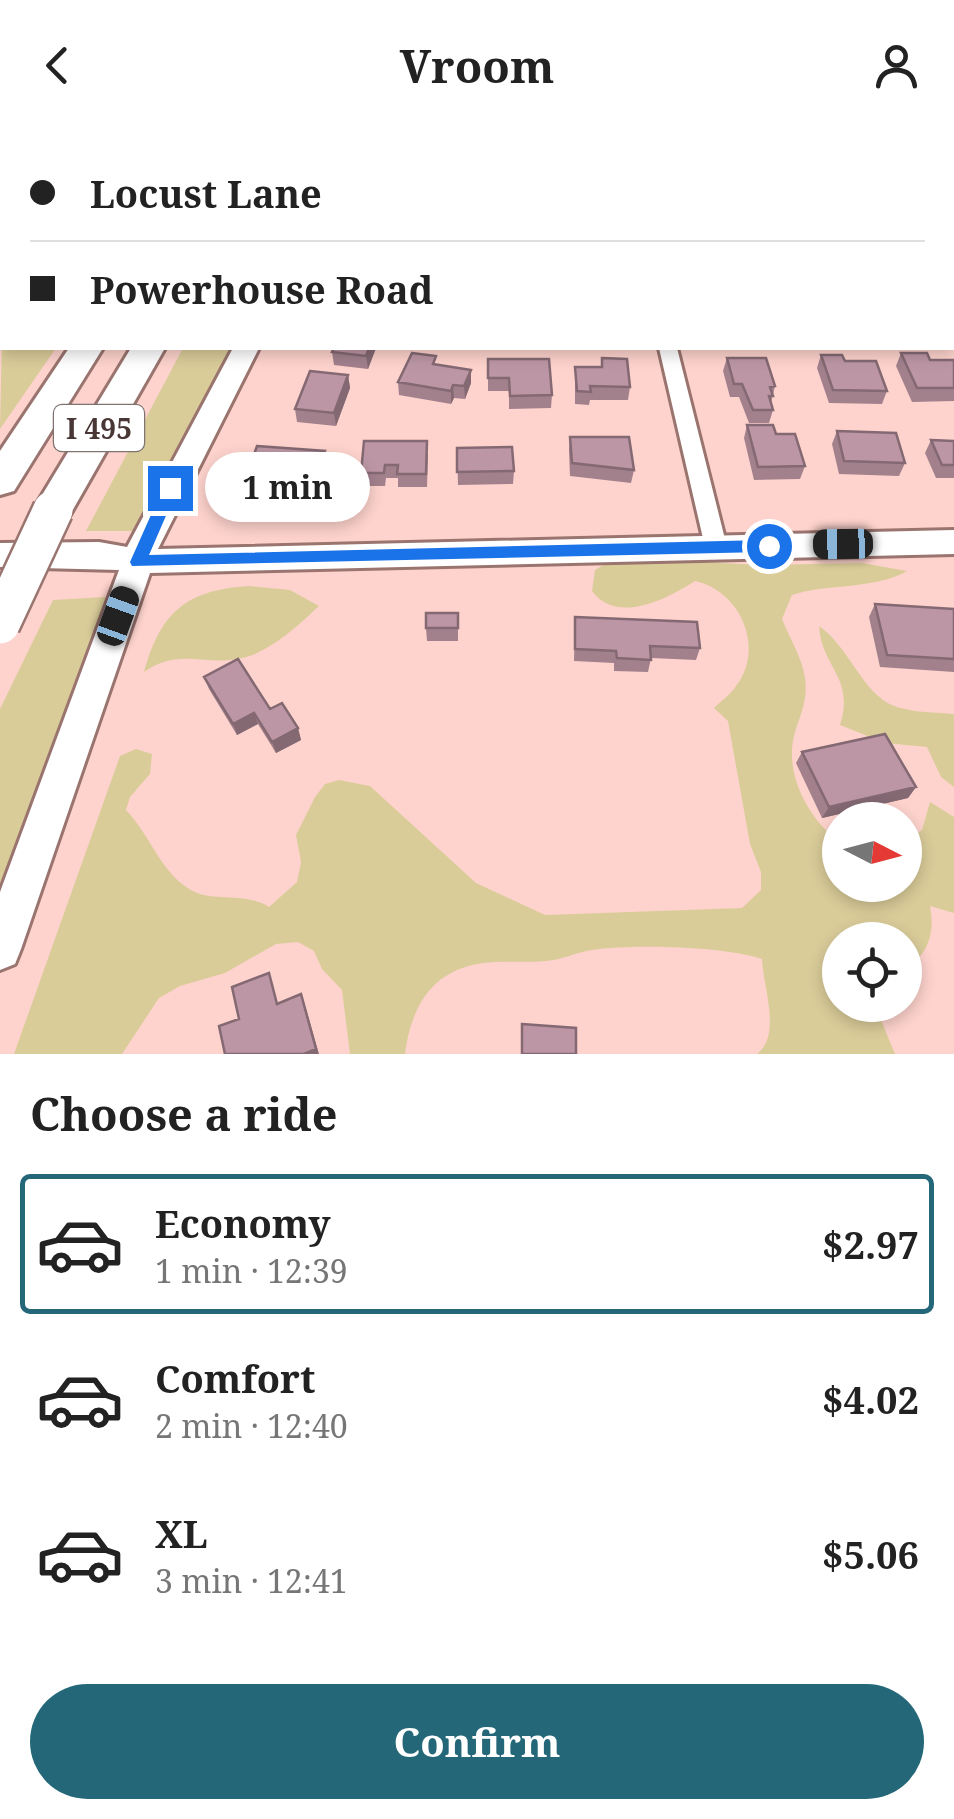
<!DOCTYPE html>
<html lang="en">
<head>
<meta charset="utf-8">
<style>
	:root { --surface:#fff; --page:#f2f2f2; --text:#222; --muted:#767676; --line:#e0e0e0; --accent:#236779 }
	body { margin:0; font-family:"Noto Serif",serif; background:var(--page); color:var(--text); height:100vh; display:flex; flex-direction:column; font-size:38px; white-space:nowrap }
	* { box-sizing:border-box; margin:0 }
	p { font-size:32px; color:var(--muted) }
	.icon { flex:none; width:55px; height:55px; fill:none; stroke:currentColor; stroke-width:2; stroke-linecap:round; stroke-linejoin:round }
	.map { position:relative; height:924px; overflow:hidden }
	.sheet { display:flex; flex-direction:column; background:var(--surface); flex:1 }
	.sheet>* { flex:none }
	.guide { position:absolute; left:0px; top:0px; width:955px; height:220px; box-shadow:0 5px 15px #0003; display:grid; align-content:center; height:220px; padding:0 30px; background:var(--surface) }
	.needle { width:65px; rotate:96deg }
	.controls { position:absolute; left:822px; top:672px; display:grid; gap:20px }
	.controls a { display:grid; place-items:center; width:100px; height:100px; border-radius:50%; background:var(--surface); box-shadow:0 5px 15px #0003; font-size:50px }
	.end { position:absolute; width:45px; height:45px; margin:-22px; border:12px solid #1a73e8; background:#fff; box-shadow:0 0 0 5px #fff }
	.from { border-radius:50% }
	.bubble { position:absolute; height:70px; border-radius:35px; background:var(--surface); box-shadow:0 5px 15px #0003; font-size:32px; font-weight:700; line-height:70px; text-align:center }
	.car { position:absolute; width:30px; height:60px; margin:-30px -15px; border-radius:12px; box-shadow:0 0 8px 2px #0007; background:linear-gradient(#222 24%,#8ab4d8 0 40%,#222 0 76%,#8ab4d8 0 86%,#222 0) }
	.guide b { display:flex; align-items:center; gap:35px; height:95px; font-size:38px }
	.guide b+b { border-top:2px solid var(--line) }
	.guide i { width:25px; height:25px; background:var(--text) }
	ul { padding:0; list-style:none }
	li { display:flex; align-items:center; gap:30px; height:140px; margin:0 20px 15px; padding:0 10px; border:5px solid transparent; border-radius:10px }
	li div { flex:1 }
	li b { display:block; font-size:38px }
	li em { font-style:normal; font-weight:700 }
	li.selected { border-color:var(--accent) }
	li>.icon { width:90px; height:90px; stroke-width:1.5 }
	h2 { padding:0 30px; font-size:45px; line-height:120px }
	.button { display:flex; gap:20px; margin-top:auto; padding:20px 30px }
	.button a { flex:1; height:115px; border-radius:60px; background:var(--accent); color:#fff; font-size:40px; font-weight:700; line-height:115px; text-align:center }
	header { display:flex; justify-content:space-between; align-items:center; height:130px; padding:0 30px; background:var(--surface); font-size:45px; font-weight:700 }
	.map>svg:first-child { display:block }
	.green { fill:#dacc99 }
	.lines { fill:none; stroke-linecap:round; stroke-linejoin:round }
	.street-casing { stroke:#9a746f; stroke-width:6 }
	.secondary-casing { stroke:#9a746f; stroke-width:6 }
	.highway-casing { stroke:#9a746f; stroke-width:6 }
	.street { fill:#fff; fill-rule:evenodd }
	.secondary { fill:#fff; fill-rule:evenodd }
	.highway { fill:#fff; fill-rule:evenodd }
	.highway-bridge-casing { stroke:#9a746f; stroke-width:44; stroke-linecap:butt }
	.highway-bridge { stroke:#fff; stroke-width:39 }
	.wall { fill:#a2818d }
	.shaded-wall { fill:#846973 }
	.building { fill:#bc96a4; stroke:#846973; stroke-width:2.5 }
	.route { fill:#1a73e8 }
	.labels { text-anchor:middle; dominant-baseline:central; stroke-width:10; stroke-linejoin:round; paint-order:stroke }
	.shield { fill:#fff; stroke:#7f7372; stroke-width:2.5 }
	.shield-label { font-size:28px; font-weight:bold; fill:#483735 }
</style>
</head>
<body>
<header><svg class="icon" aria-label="back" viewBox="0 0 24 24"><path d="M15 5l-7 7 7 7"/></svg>Vroom<svg class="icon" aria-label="person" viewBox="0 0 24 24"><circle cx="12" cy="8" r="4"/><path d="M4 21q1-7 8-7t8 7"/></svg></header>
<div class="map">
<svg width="954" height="924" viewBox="0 0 954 924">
	<rect width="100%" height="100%" fill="#fed3cd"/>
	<path class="green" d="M 2,201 L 2,218 L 56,218 L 0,299 Z
		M 183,218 L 235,218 L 135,401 L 86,401 Z
		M 615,428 L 763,435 L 862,433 L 907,441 C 874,460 828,453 792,465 L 782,489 C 790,509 802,527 805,548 C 808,569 801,583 795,602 C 783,643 808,688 840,713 L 840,755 L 905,755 L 905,712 L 922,700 L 930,672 L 954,687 L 954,783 L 930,776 C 935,801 929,826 905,838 L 905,810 L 840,810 L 840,875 L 875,875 L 895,924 L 757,924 C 782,905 763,857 762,829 C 723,816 633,814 592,820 C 577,822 562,830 546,831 C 515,834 485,827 455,841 C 422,856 409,891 405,924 L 350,924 L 342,860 L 322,839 L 314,821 L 298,812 L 276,814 L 225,843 L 180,856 L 159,868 L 122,924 L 14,924 L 120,626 L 136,619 L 152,624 L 150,644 L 130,667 L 126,680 C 151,706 160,742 191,760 C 212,773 243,761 269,777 L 297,752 L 301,732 L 296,705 L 315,667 L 325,654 L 339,650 L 370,656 L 476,753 L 545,785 L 742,778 L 761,760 L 761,742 L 750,714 L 728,591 L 714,578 C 721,571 731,564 736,556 C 766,517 739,460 695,451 C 667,469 617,495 592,461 L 595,440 Z
		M 249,456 L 290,460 L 319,476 C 299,495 270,522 242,528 C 203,537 181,517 144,542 C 161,481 187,460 249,456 Z
		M 105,467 L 111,475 L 0,771 L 0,579 L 53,470 Z
		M 819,496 C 847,516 857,550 883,570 C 901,583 932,582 954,584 L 954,657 L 941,647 L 927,617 L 885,613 L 840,595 C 855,547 822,539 819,496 Z"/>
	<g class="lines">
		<g class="street-casing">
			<path id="street" d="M 952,55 L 954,55 L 954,65 L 952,65 Z
				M 952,199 L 954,199 L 954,209 L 952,209 Z
				M 659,218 L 677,218 L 727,417 L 716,425 L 705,417 Z"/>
		</g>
		<g class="secondary-casing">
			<path id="secondary" d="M 233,218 L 259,218 L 158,419 L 954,400 L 954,424 L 150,443 L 21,819 L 15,834 L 0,840 L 0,762 L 119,440 L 0,437 L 0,413 L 99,412 L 127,417 Z"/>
		</g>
		<g class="highway-casing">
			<path id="highway" d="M 69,218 L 103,218 L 14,361 L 0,365 L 0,321 Z
				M 131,218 L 165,218 L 67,390 L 53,394 L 39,390 L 33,380 Z"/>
		</g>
		<use href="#street" class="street"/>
		<use href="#secondary" class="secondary"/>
		<use href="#highway" class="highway"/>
		<g class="highway-bridge-casing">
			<path id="highway-bridge" d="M 0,494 L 53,380"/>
		</g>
		<use href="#highway-bridge" class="highway-bridge"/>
	</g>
	<path class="wall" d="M 334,218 L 376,218 L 368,239 L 334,235 L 332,222 Z
		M 901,223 L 930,230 L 954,230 L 954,271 L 912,272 L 896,236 Z
		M 821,225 L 845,231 L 887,261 L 882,274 L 829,273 L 817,238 Z
		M 602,228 L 630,257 L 628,270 L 590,270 L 589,275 L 575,274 L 575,237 L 601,237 Z
		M 727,228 L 775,256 L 771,273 L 773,280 L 769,293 L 749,293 L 739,267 L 730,267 L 723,241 Z
		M 488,229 L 552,265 L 551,278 L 509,279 L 509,261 L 488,261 Z
		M 436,234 L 471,253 L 465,269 L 454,268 L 451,274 L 399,265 L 398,252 Z
		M 348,245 L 350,258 L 336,296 L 297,292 L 295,279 Z
		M 747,295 L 776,304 L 805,336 L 800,349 L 754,350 L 744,308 Z
		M 837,301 L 905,333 L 899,346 L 839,344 L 832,314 Z
		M 570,307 L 634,340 L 631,353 L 570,346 L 569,320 Z
		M 931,310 L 954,311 L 954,348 L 936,348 L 925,323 Z
		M 364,311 L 428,324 L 427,357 L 398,357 L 398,348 L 386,348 L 385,356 L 362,356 L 361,343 Z
		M 457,318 L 514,341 L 513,354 L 458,355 Z
		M 325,321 L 327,334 L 321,354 L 253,349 L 250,336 Z
		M 875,474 L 954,479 L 954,542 L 880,537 L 869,487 Z
		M 458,483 L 458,511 L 427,511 L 426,498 Z
		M 575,487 L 700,518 L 696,530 L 651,528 L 648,542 L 614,541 L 614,533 L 574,531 Z
		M 204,547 L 270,579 L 298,598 L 301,610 L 276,623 L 258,594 L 237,605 L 209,559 Z
		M 802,622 L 916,657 L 908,668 L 822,688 L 796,633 Z"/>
	<path class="shaded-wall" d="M 369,218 L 376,218 L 368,239 L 366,226 Z
		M 471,240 L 471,253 L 465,269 L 464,256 Z
		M 348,245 L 350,258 L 336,296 L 334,283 Z
		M 453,255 L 454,268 L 451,274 L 451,261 Z
		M 325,321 L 327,334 L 321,354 L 319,341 Z
		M 254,583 L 258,594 L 237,605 L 233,594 Z
		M 298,598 L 301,610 L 276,623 L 272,612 Z
		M 916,657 L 908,668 L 822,688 L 829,677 Z
		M 301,864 L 304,872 L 319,924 L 304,924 Z"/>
	<path class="building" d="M 421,0 L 461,0 L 460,2 L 420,2 Z
		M 952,135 L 954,135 L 954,158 L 952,158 Z
		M 334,218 L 369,218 L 366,226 L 332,222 Z
		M 412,223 L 436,226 L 433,234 L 471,240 L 464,256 L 453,255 L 451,261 L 398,252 Z
		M 901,223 L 927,223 L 930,230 L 954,230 L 954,258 L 917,258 Z
		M 821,225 L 842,225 L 845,231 L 876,231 L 887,261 L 833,260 Z
		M 602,228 L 627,229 L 630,257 L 590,256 L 591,262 L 577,261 L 575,237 L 602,237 Z
		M 727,228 L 766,228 L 775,256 L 770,257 L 773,266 L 769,266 L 773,280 L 753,280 L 742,254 L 734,254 Z
		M 488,229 L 549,229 L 552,265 L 510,266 L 509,248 L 488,248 Z
		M 310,241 L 348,245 L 334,283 L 295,279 Z
		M 747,295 L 773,295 L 776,304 L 795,304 L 805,336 L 758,337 Z
		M 837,301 L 896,303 L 905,333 L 844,331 Z
		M 570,307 L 629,307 L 634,340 L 572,333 Z
		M 931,310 L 954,311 L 954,335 L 942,335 Z
		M 364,311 L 427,311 L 426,344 L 397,344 L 398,335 L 385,335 L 384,343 L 361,343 Z
		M 257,316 L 325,321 L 319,341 L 250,336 Z
		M 512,317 L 514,341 L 457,342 L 457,318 Z
		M 875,474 L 954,479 L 954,529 L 887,525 Z
		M 426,483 L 458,483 L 458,498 L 426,498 Z
		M 575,487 L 697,492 L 700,518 L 650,516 L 651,530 L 617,528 L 616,521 L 575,519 Z
		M 238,529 L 270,579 L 282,573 L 298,598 L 272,612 L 254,583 L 233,594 L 204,547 Z
		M 885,604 L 916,657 L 829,677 L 802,622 Z
		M 269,843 L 277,874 L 301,864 L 316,919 L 304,924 L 225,924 L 219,896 L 239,889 L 232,857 Z
		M 522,894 L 576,898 L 576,924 L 522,924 Z"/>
	<path class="route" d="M 170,353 L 178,358 L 149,425 L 769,410 L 777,416 L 769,422 L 132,436 L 130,432 L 163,358 Z"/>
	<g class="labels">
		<rect class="shield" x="54" y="275" width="90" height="46" rx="8"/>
		<g class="shield-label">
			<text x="99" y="298">I 495</text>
		</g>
	</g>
</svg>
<div class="controls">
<a><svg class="needle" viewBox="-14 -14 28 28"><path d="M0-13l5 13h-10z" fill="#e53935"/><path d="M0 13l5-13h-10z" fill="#767676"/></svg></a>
<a><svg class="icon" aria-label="locate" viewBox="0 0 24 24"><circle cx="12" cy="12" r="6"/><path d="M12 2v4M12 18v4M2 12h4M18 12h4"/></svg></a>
</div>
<i class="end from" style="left:769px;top:416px"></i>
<i class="end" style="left:170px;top:358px"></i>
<div class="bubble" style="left:205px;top:322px;width:165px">1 min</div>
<i class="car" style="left:843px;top:414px;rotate:269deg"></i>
<i class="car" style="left:118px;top:486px;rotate:20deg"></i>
<div class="guide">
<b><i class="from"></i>Locust Lane</b>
<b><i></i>Powerhouse Road</b>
</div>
</div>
<section class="sheet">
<h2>Choose a ride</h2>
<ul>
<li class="selected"><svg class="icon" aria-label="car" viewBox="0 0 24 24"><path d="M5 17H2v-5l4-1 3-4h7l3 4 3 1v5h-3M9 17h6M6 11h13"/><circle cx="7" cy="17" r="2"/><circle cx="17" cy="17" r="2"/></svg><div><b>Economy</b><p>1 min · 12:39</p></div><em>$2.97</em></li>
<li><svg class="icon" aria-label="car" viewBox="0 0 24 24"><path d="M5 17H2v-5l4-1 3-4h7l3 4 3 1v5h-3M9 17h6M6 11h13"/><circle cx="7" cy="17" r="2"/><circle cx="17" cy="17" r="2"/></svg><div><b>Comfort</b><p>2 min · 12:40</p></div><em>$4.02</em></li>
<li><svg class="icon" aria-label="car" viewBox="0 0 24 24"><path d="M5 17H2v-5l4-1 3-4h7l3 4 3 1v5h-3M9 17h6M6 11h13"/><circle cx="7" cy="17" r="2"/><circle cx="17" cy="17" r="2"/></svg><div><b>XL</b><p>3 min · 12:41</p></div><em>$5.06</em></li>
</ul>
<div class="button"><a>Confirm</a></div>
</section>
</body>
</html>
